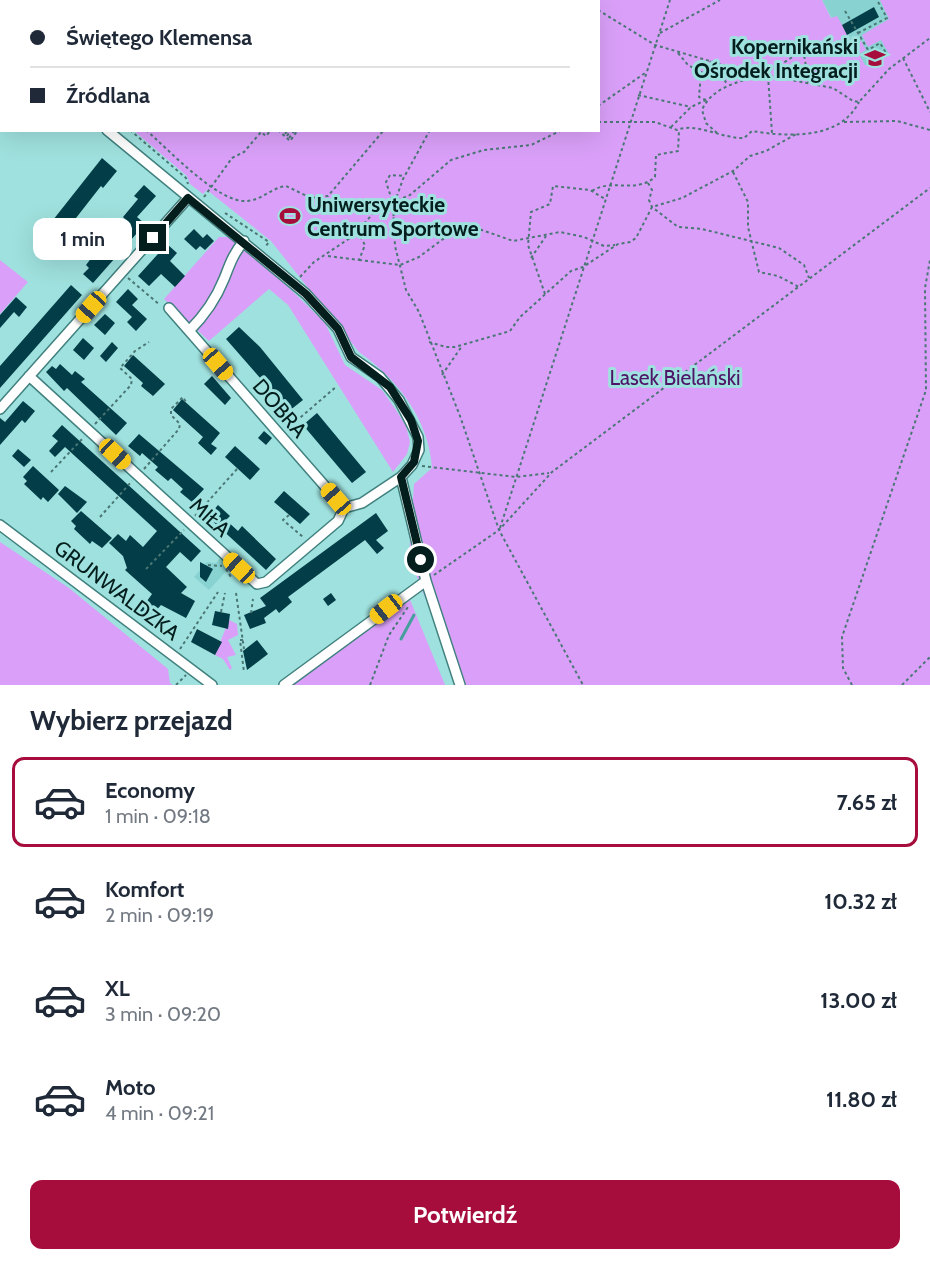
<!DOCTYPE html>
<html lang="pl">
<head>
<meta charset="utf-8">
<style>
	:root { --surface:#fff; --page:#f6f6f7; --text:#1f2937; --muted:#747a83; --line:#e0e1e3; --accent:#a60d3c }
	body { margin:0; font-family:Cabin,sans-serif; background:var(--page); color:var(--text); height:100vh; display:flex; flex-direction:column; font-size:22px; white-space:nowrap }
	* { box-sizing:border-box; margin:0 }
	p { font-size:20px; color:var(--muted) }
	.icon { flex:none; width:33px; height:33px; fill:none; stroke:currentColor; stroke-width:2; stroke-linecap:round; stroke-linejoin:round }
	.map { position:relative; height:685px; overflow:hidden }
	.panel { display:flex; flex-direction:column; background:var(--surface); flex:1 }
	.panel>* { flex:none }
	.banner { position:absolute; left:0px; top:0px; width:600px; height:132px; box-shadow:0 6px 24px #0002; display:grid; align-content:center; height:132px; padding:0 30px; background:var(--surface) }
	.end { position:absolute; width:27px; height:27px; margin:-14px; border:8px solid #031e1d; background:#fff; box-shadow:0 0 0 3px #fff }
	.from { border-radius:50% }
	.bubble { position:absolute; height:42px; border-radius:12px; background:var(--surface); box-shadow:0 6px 24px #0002; font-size:20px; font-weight:700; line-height:42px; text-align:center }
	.car { position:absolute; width:18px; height:36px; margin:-18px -9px; border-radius:8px; box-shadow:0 0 4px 2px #0007; background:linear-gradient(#f5c518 24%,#345 0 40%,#f5c518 0 76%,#345 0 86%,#f5c518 0) }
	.banner b { display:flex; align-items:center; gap:21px; height:57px; font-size:22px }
	.banner b+b { border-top:2px solid var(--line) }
	.banner i { width:15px; height:15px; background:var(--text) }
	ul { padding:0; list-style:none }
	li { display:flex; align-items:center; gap:18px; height:90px; margin:0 12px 9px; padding:0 18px; border:3px solid transparent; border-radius:12px }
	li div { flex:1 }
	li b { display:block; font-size:22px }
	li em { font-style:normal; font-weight:700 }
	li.on { border-color:var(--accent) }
	li>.icon { width:54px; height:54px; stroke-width:1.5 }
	h2 { padding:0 30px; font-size:27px; line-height:72px }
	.action { display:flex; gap:12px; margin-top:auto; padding:12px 30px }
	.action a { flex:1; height:69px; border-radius:12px; background:var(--accent); color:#fff; font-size:24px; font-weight:700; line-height:69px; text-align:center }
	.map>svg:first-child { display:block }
	.built { fill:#88d3d1 }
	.green { fill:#daa0f9 }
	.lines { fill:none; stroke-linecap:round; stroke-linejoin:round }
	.stream { stroke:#449f9d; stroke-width:3 }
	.building { fill:#023d48 }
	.minor-casing { stroke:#40807e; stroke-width:12 }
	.path { stroke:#4a7775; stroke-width:2; stroke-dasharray:3 3; stroke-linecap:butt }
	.minor { stroke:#fff; stroke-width:9 }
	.route { stroke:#031e1d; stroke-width:8 }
	.labels { text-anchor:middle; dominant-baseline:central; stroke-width:6; stroke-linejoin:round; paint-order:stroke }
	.poi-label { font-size:21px; font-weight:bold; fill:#031e1d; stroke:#9fe1de; text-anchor:end }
	.park-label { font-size:21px; fill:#4e1466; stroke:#9fe1de }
	.street-label { font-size:21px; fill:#031e1d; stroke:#9fe1de }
</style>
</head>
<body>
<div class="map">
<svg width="930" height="685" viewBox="0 0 930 685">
	<rect width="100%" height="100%" fill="#9fe1de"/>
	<path class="built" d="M 822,0 L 919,0 L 930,22 L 866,82 Z
		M 220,558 L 230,567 L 209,590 L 194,577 L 207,562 L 216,563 Z"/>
	<path class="green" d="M 0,0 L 822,0 L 831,18 L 837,16 L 852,43 L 855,41 L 858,48 L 861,40 L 866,50 L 859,54 L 865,65 L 870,66 L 889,54 L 881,40 L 868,47 L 862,35 L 889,19 L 880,0 L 930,0 L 930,685 L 460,685 L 409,557 L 414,484 L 432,468 C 429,419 397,379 359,352 L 271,241 L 207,190 L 203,194 L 190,184 L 187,176 L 134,131 L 598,130 L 598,2 L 2,2 L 0,13 Z
		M 219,237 L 229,237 L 287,286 L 325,323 L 345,365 L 382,390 L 396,410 L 406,426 L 410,442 L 407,454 L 393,472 L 288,305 L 269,289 L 209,341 L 164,299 Z
		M 0,260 L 28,282 L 0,314 Z
		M 0,542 L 69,588 L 168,669 L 170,683 L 173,685 L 0,685 Z
		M 408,595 L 445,685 L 282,685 Z
		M 229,620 L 237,624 L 238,635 L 228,640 L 236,655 L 227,657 L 232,668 L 230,670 L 223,659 L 215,655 Z"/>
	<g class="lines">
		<path class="stream" d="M 401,639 L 414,615"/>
	</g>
	<path class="building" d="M 874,7 L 879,17 L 847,35 L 842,25 Z
		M 102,158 L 117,171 L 103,188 L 101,186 L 51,250 L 38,239 Z
		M 144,185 L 156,196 L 137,217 L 145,224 L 93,283 L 83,274 L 89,268 L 86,265 L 108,236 L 111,239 L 127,221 L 123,217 L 138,199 L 134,196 Z
		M 194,229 L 203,238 L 207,234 L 214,241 L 205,250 L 200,246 L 196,250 L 184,239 Z
		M 167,244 L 177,253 L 170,261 L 185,276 L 175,287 L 161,274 L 149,286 L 138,276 Z
		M 71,285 L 82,295 L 0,388 L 0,366 Z
		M 128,289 L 138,299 L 132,305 L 147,319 L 136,331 L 127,322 L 132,317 L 116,302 Z
		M 16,297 L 27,307 L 19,317 L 14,312 L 0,328 L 0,315 Z
		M 105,314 L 115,323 L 105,335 L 94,325 Z
		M 239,327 L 260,347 L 303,400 L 289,411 L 226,339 Z
		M 83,338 L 94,348 L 84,360 L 73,350 Z
		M 112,342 L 118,348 L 106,362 L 100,356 Z
		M 133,355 L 165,384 L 153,396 L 141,386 L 143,383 L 124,366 Z
		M 60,364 L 72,375 L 75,371 L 85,379 L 81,382 L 127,423 L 116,435 L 67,388 L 64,391 L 46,372 L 52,366 L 56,369 Z
		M 212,376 L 231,398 L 225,405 L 204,384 Z
		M 182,399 L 220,433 L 211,444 L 217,448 L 211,455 L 198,443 L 203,437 L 173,410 Z
		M 23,401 L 35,411 L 25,423 L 22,420 L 0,445 L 0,418 L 5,422 Z
		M 317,413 L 366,472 L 352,483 L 303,425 Z
		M 62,425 L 201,551 L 191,562 L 180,552 L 166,567 L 187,587 L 181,593 L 195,601 L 186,618 L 161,605 L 146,622 L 137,615 L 152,594 L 125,570 L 127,568 L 123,556 L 109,543 L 118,534 L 126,541 L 130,535 L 143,547 L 157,531 L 65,447 L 55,457 L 49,451 L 58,441 L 52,436 Z
		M 264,431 L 272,438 L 266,445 L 258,438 Z
		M 139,434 L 204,489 L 192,502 L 180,492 L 183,489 L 171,478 L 168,481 L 155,470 L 158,467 L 142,453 L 140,456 L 128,446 Z
		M 235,446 L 260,469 L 250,480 L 225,457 Z
		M 18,449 L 31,460 L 24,467 L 12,456 Z
		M 33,466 L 59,490 L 48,502 L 43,497 L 41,500 L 24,484 L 27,481 L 23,477 Z
		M 65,486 L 87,502 L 77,513 L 58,494 Z
		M 284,491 L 310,514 L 300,524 L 274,502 Z
		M 218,505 L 230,516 L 226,520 L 238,531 L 242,526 L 276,559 L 266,570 L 208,517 Z
		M 81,511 L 112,538 L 102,548 L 92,541 L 90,544 L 74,529 L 76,526 L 71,521 Z
		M 376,513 L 388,531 L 376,540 L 384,548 L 377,554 L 365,540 L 288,597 L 292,602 L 279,613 L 276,609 L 264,618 L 266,623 L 250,629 L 244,615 L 266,606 L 260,598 Z
		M 200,562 L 213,569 L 206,582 L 200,577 Z
		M 331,593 L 336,600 L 328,606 L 323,599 Z
		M 215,611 L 230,614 L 228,629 L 212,625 Z
		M 197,629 L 222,642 L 215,655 L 191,642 Z
		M 257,640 L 268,654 L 247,670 L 243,651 Z"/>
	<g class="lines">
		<g class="minor-casing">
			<path id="minor" d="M 0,41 L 2,42
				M 107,130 L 306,294 L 338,329 L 351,357 L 380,377 L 399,400 L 418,437 L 419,450 L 412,465 L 401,477 L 362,503 L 344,508
				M 169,308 L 344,508
				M 189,331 C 204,316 216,299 224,279 C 230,264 233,254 244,241
				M 29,376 L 257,584 L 266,582 L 338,521 L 344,508
				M 0,409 L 188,198
				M 401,477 L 426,581 L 460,685
				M 0,525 L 212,685
				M 284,685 L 426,581"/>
		</g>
		<path class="path" d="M 73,0 L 75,2
			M 318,0 L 319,2
			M 359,0 L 361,2
			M 403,0 L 405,2
			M 489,0 L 490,2
			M 586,0 L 587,2
			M 123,2 L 124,0
			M 187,2 L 189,0
			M 427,2 L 430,0
			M 473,2 L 473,0
			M 598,10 L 655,45 L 744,71 L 833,88 L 853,101 L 859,102 L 889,69 L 930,38
			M 845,11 L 874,60 L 886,53 L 880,43 L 868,50
			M 0,22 L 2,23
			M 660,33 L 720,0
			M 858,33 L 887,18 L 877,0
			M 678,53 L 688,65 L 703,73
			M 903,58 L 930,112
			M 710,61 L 728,85
			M 768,76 L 772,133
			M 638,95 L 691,107
			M 706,100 L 699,97 L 701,73 L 717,71
			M 598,106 L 645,73
			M 598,122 L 655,122 L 677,130 C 695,122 723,139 744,138 L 752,131 C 788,137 840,140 859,102
			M 844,122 L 897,121 L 930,130
			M 671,127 L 691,107 L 706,100
			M 130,130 L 186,178 L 188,184
			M 146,130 C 168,149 219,204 247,201 C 262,200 271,188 286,186 L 311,198 L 328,196 L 384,130
			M 278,130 L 290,141 L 298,130
			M 430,130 L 403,179 L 393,207 L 395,246 L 406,290 L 419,312 L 460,416 L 499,530 L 583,685
			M 717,133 L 706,123 L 702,110 C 712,87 737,83 759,75 C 776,69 790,59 803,49 L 809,84
			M 285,134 L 288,130
			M 287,136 L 291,130
			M 289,138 L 295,130
			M 733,172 L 748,202 L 748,227 L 759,272 L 778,276 L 799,287
			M 648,183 L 652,190 L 649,200 L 652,207 L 678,227 L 702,229 L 779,248 L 804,265 L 809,278
			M 592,191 C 611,178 636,194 655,177 L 656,155 L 678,151 L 679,131
			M 204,197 L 232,158 L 244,152 L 261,132 L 266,136 L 271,130
			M 392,200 L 386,182 L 390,175 L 405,176
			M 225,213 L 269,242 L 265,247
			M 393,216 L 406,199
			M 328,256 L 359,260 L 365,245 L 357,231
			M 531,258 L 546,236
			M 359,260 L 400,265 L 419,257 L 451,233 L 468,228 L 479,229 L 513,241 L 560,232 L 584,237 L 604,246 L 615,245
			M 300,277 L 314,262 L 353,236 L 378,208 L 410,195 L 451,160 L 484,150 L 531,145 L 562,130
			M 128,278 L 160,305
			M 545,294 L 528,245 L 531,212 L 550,204 L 553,186 L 590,190 L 605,199
			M 429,342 L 446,347 L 455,347 L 510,331 L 520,317 L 571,271 L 583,267 L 618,244 L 630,242 L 636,238 L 652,207 L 682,198 L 733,171 L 750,156 L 766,151 L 798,133
			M 442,375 L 462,346
			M 95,424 L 131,385 L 132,379 L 120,368 L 135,351 L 149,342
			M 287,429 L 337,386
			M 422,466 L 516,477 L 549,473
			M 144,469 L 179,429 L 180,424 L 171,415 L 171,409 L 183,397 L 187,404
			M 51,472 L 84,437
			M 289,515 L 283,520 L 303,537
			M 195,516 L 237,469
			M 100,517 L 132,481
			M 500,528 L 670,0
			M 208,565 L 222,566
			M 146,569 L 184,530
			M 226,569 L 231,577
			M 434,575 L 499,530 L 552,472 L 930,188
			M 236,593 L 244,649
			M 221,612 L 225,593
			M 251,613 L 253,599
			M 243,640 L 240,640 L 244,672
			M 180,649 L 218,592
			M 176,685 L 186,675
			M 370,685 L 389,635 L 408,607
			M 852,685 L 843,668 L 842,637 L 926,390 L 925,288 L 930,260
			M 902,685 L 930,657"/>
		<use href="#minor" class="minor"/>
	</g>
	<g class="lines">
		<path class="route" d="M 153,238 L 188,198 L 306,294 L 338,329 L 351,357 L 390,387 L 411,420 L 418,441 L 414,462 L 401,477 L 421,560"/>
	</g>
	<defs>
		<g id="university-bare" transform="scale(1.62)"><path d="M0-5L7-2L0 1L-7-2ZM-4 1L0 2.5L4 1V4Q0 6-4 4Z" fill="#a60d3c" stroke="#9fe1de" stroke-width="2.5" paint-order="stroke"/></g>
		<g id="stadium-bare" transform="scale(1.62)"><path d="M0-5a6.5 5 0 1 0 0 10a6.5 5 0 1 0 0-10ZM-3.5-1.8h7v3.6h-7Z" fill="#a60d3c" stroke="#9fe1de" stroke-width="2.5" paint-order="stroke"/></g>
	</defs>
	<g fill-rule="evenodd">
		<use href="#university-bare" x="875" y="58"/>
		<use href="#stadium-bare" x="290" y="216"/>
	</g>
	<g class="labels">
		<g class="poi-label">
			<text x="858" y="46">Kopernikański<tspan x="858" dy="24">Ośrodek Integracji</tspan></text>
			<text x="307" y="204" text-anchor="start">Uniwersyteckie<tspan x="307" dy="24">Centrum Sportowe</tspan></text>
		</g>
		<g class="park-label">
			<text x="675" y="377">Lasek Bielański</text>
		</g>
		<g class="street-label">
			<text transform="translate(280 408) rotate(49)">DOBRA</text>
			<text transform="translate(210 517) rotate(43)">MIŁA</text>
			<text transform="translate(117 590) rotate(37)">GRUNWALDZKA</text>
		</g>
	</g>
</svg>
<i class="end from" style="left:421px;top:560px"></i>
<i class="end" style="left:153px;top:238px"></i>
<div class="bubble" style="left:33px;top:218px;width:99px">1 min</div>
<i class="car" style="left:91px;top:307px;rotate:222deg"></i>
<i class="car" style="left:218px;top:364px;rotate:139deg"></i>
<i class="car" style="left:115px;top:454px;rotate:133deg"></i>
<i class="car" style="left:336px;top:499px;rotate:319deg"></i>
<i class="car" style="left:239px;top:568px;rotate:313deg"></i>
<i class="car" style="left:386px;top:609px;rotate:232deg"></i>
<div class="banner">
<b><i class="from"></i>Świętego Klemensa</b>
<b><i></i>Źródlana</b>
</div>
</div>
<section class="panel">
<h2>Wybierz przejazd</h2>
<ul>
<li class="on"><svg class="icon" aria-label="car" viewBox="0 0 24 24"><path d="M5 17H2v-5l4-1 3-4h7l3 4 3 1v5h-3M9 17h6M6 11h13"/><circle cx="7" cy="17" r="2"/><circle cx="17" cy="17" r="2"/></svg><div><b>Economy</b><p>1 min · 09:18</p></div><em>7.65 zł</em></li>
<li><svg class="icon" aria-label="car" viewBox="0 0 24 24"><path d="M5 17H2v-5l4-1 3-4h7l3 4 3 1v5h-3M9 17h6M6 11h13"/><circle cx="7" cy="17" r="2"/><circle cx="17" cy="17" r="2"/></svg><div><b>Komfort</b><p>2 min · 09:19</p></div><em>10.32 zł</em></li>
<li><svg class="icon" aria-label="car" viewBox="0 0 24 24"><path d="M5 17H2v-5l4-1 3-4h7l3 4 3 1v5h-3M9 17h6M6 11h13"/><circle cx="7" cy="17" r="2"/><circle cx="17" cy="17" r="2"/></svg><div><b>XL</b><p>3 min · 09:20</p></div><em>13.00 zł</em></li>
<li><svg class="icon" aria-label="car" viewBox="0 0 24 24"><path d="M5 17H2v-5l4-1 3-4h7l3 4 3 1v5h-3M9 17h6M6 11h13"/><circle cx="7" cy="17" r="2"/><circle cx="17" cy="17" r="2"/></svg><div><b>Moto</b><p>4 min · 09:21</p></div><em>11.80 zł</em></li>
</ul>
<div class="action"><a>Potwierdź</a></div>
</section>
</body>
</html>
